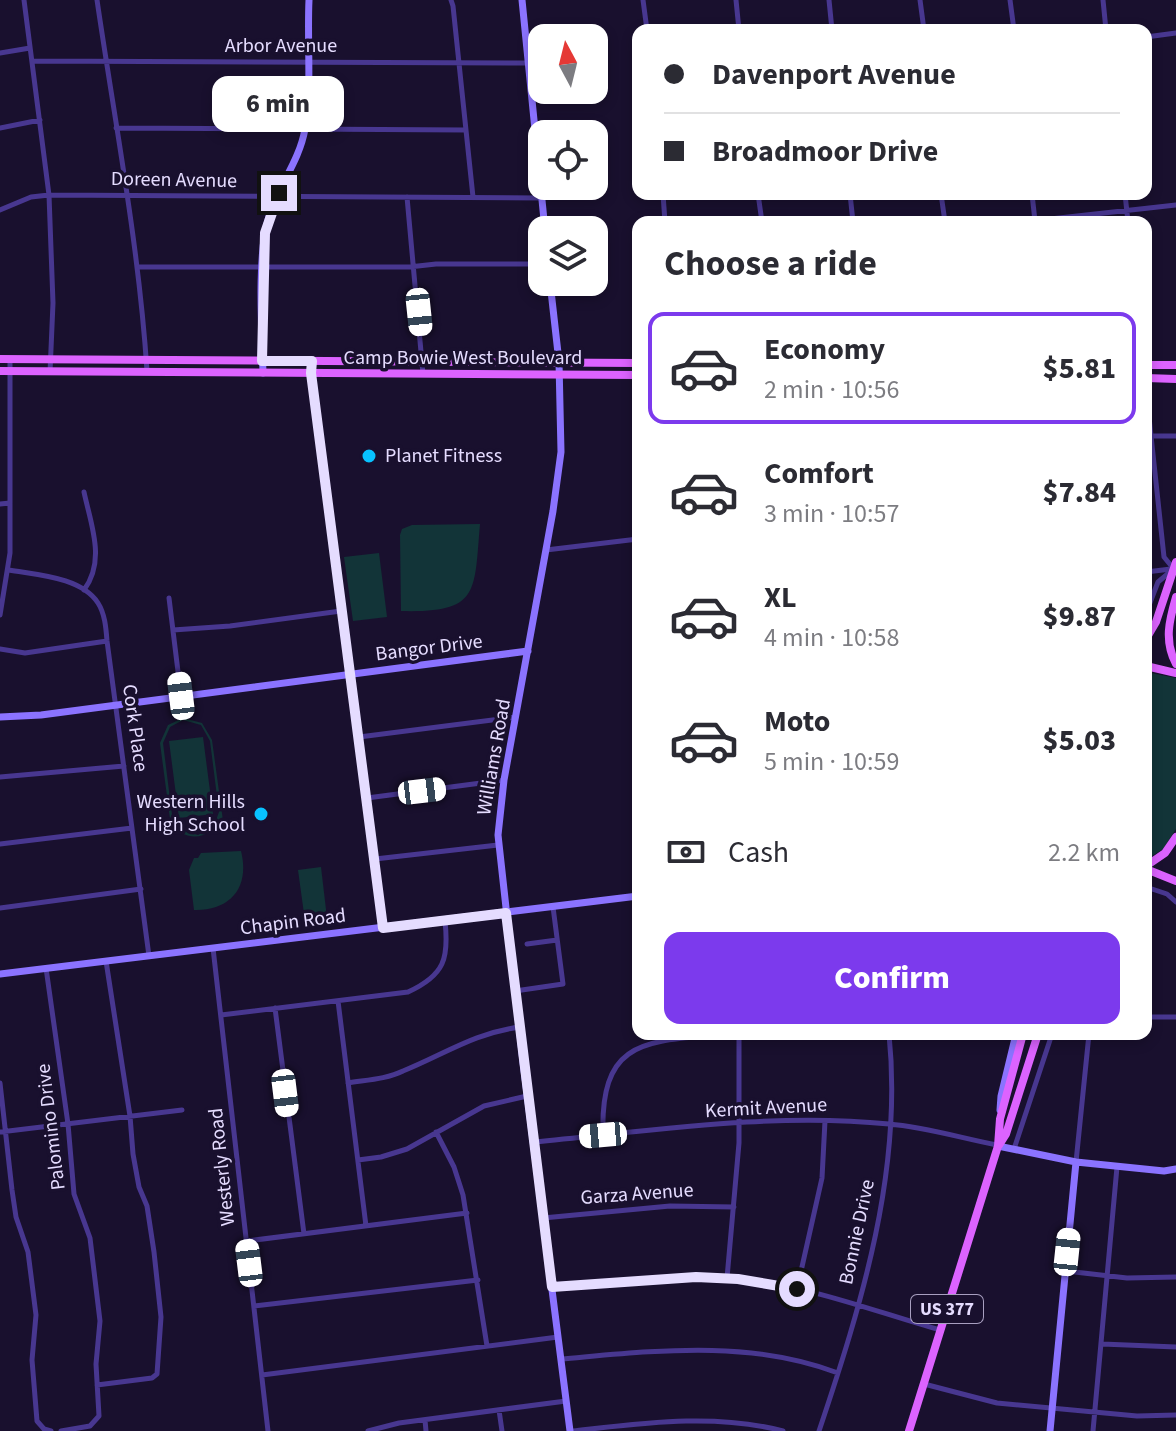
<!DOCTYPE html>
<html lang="en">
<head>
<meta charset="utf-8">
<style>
	:root { --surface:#fff; --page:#f7f7f7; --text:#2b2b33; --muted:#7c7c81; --line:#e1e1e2; --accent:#7c3aed }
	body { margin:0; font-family:"Source Sans 3",sans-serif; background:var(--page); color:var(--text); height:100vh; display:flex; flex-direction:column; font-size:30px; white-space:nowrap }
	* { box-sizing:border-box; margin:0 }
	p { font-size:26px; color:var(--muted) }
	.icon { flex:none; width:44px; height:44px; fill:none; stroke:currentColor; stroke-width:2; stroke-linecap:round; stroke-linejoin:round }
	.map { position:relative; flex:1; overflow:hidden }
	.sheet { position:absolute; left:632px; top:216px; width:520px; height:824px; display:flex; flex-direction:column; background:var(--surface); border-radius:16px; box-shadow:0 4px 12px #0003 }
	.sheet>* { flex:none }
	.top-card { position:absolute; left:632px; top:24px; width:520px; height:176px; border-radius:16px; box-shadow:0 4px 12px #0003; display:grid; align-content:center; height:176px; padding:0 32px; background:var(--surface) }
	.needle { width:52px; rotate:353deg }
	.buttons { position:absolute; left:528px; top:24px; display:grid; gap:16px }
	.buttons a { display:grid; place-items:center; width:80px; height:80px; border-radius:16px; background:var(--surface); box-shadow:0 4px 12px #0003; font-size:40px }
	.end { position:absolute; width:36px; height:36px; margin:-18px; border:10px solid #e5dcff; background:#111; box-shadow:0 0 0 4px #111 }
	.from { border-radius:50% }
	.bubble { position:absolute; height:56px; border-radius:16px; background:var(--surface); box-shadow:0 4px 12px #0003; font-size:26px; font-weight:800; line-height:56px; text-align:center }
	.car { position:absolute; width:24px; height:48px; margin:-24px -12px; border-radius:10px; box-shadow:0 0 6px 2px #0007; background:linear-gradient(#fff 24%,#345 0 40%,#fff 0 76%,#345 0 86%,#fff 0) }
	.top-card b { display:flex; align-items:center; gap:28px; height:76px; font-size:30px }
	.top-card b+b { border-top:2px solid var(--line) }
	.top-card i { width:20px; height:20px; background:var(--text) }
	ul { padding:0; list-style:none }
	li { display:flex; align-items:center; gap:24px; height:112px; margin:0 16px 12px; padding:0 16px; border:4px solid transparent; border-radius:16px }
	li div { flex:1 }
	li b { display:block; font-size:30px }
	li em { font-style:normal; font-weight:800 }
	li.active { border-color:var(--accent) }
	li>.icon { width:72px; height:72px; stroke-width:1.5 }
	h2 { padding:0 32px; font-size:36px; line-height:96px }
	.pay { display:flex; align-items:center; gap:20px; height:88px; padding:0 32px; font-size:30px }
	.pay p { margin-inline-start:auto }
	.button { display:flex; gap:16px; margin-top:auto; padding:16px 32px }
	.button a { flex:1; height:92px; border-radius:16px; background:var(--accent); color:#fff; font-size:32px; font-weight:800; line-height:92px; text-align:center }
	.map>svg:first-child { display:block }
	.green { fill:#123438; fill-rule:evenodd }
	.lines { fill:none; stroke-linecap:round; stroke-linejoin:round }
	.street { stroke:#483790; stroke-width:5 }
	.secondary { stroke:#8b73ff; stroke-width:7 }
	.primary { stroke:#dc63ff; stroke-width:8 }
	.route { stroke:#e5dcff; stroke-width:10 }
	.poi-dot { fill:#08c2ff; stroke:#19102e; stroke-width:3 }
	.labels { text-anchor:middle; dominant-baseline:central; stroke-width:7; stroke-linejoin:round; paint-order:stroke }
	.shield { fill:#19102e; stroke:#a89fc0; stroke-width:2 }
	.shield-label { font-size:18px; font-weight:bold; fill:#e5dcff }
	.street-label { font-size:20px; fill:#e5dcff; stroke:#19102e }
	.poi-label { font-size:20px; fill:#e5dcff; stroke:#19102e; text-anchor:start }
</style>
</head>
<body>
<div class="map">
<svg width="1176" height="1431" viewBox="0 0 1176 1431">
	<rect width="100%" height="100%" fill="#19102e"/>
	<path class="green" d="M 480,524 C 474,593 480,613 401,611 L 400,535 L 402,529 L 412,525 Z
		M 379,553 L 387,617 L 353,621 L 344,557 Z
		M 1146,672 L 1176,678 L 1176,829 L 1163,849 L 1146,860 Z
		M 183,718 L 202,723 L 212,740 L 223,821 C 209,832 200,843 179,832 L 170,819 L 160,743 L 168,725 ZM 183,720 L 201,725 L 210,741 L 219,812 L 214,826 L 198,835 L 181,830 L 172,815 L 163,743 L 170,727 Z
		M 203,737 L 213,814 L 179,818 L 169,741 Z
		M 241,851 C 250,887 231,911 194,910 L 189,870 L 194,858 L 198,858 L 201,853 Z
		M 321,867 L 327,918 L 305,921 L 298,870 Z"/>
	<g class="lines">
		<path class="street" d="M 24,0 L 49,195 L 53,303 L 50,372
			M 97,0 C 115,123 139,247 147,371
			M 451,0 L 453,6 L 473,197
			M 643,0 L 647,30
			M 736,0 L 739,30
			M 829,0 L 832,30
			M 920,0 L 924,30
			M 1010,0 L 1014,30
			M 1103,0 L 1106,30
			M 1146,37 L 1176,33
			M 0,53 L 30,48
			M 32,61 L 529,63
			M 0,128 L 40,120
			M 116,128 L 466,130
			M 663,194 L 665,222
			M 758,194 L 762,222
			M 850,194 L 853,222
			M 941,194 L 945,222
			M 1032,194 L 1035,221
			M 1125,194 L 1128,222
			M 407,197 L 423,374
			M 0,210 L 31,197 L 49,195 L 542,198
			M 1023,222 L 1176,205
			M 138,267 L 409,267 L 436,264 L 542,264
			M 312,362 L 311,373 L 383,927
			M 1146,389 L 1164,557 L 1173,568
			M 1146,436 L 1176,436
			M 84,492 C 91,525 106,560 84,590
			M 0,504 L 10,503
			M 546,550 L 638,539
			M 9,570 C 37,575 81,577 98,603 C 105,614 106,628 107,641 L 149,956
			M 1146,572 L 1171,569
			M 169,598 L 181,696
			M 1146,613 L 1158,582 L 1170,572
			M 0,615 L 10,553 L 10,360
			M 173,630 L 230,626 L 341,611
			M 0,649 L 25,653 L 107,641
			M 359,737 L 516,717
			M 0,777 L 124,766
			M 367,798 L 504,780
			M 0,844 L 132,828
			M 375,859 L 498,845
			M 1146,887 L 1167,894 L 1176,902
			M 0,908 L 141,889
			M 527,944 L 557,940
			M 213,948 L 268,1431
			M 46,968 L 68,1124 L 74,1194 L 90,1238 L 100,1321 L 96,1364 L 99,1416 L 90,1426 L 61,1431
			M 515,991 L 563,984 L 553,907
			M 338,1001 L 366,1226
			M 275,1008 L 304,1234
			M 221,1015 L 408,992 C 445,975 449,958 445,921
			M 1146,1017 L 1176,1017
			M 0,1083 L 12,1190 L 16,1217 L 28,1252 L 36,1315 L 32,1360 L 37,1421 L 44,1429 L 51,1431
			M 348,1083 C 366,1080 387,1079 403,1071 C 445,1054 474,1033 520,1027
			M 0,1132 L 182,1110
			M 436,1132 L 454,1167 L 463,1195 L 487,1346
			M 603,1135 C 600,1037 647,1042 726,1034
			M 534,1142 C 651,1131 771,1112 889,1124 C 925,1127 961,1138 997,1145
			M 1014,1149 L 1052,1034
			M 358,1160 L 381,1157 L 407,1149 L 484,1106 L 527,1096
			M 1076,1162 L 1089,1034
			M 543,1218 L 670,1206 L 734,1207
			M 247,1241 L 467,1213
			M 1066,1271 L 1127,1278 L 1176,1277
			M 727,1278 L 739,1143 L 739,1034
			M 552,1287 C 613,1283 676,1273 737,1279 C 807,1285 873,1311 940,1330
			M 797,1289 L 822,1178 L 825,1121
			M 254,1306 L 478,1280
			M 1102,1344 L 1176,1347
			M 561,1359 C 655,1351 748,1339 838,1373
			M 262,1375 L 558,1337
			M 924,1384 L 997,1403 L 1137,1416 L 1176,1415
			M 97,1385 L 152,1378 L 157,1374 L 161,1317 L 154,1252 L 147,1206 L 139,1187 L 133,1154 L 130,1116 L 106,961
			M 499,1410 L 502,1431
			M 425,1420 L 426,1431
			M 368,1431 L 399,1423 L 566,1401
			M 573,1431 C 644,1423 714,1413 783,1431
			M 819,1431 C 862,1303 903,1170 889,1034
			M 1093,1431 L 1117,1167"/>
		<path class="secondary" d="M 522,0 L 545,230
			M 550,282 L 559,362 L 561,452 L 553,511 L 504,780 L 498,835 L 523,1062 L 570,1431
			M 263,373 C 262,332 257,257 268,220 C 277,187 299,163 305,129 C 312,87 307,43 309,0
			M 0,717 L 41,715 L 528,651
			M 0,974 L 638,896
			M 1000,1110 L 1001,1096 L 1016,1034
			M 998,1146 L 1076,1162 L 1164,1171 L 1176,1169
			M 1050,1431 L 1076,1162"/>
		<path class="primary" d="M 0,359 L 638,363
			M 1146,365 L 1176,365
			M 0,371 L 638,375
			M 1146,378 L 1176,379
			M 1176,597 C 1169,621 1164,641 1176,664
			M 1146,639 L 1156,622 L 1176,562
			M 1146,666 L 1176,673
			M 1146,866 L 1165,853 L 1176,837
			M 1146,869 L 1176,881
			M 999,1145 L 1006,1134 L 1038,1034
			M 909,1431 L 998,1146 L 1000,1119 L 1023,1034"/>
	</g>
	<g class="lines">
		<path class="route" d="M 279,193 L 265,233 L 262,361 L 312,361 L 311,373 L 383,928 L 506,913 L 552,1287 L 696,1277 L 738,1279 L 797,1289"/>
	</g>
	<g class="poi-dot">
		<circle cx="369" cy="456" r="8"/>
		<circle cx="261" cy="814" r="8"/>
	</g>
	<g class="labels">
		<rect class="shield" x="911" y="1295" width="72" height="28" rx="6"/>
		<g class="shield-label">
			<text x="947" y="1309">US 377</text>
		</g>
		<g class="street-label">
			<text x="281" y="46">Arbor Avenue</text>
			<text transform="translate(174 180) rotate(1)">Doreen Avenue</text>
			<text x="463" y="358">Camp Bowie West Boulevard</text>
			<text transform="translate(429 648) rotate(-7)">Bangor Drive</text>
			<text transform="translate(135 728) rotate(82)">Cork Place</text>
			<text transform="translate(494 757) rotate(-80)">Williams Road</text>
			<text transform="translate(293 922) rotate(-7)">Chapin Road</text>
			<text transform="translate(766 1108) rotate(-3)">Kermit Avenue</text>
			<text transform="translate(51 1127) rotate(-97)">Palomino Drive</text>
			<text transform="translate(222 1167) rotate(-96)">Westerly Road</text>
			<text transform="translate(637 1194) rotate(-4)">Garza Avenue</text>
			<text transform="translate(857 1232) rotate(-78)">Bonnie Drive</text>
		</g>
		<g class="poi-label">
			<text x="385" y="456">Planet Fitness</text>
			<text x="245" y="802" text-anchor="end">Western Hills<tspan x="245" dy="23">High School</tspan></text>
		</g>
	</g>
</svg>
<div class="buttons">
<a><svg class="needle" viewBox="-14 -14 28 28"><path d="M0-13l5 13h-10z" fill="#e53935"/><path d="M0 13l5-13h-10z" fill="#7c7c81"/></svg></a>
<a><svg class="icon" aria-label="locate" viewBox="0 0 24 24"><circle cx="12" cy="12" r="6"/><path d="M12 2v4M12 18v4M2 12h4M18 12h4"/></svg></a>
<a><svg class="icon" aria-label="layers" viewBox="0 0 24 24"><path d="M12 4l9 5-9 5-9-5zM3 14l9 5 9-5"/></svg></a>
</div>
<i class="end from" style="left:797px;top:1289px"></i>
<i class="end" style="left:279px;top:193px"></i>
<div class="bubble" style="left:212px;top:76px;width:132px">6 min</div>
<i class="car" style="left:419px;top:312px;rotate:174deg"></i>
<i class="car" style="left:181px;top:696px;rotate:353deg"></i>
<i class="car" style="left:422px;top:791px;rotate:83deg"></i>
<i class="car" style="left:285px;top:1093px;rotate:173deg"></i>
<i class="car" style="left:603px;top:1135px;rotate:265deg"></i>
<i class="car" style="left:1067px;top:1252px;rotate:6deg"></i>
<i class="car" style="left:249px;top:1263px;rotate:353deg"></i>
<div class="top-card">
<b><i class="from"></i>Davenport Avenue</b>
<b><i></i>Broadmoor Drive</b>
</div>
<section class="sheet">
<h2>Choose a ride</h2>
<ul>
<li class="active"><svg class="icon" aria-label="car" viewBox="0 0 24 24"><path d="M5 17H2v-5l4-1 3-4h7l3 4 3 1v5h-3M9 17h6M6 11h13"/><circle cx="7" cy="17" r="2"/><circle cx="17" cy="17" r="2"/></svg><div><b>Economy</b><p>2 min · 10:56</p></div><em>$5.81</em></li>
<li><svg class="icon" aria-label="car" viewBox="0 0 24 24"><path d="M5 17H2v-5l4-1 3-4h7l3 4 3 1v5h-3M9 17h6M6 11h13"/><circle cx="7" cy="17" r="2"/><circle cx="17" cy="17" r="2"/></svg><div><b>Comfort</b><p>3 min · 10:57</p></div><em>$7.84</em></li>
<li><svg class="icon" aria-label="car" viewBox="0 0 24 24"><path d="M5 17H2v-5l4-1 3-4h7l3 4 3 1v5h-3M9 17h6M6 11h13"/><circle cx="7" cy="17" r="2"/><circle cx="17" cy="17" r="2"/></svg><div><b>XL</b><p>4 min · 10:58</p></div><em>$9.87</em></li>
<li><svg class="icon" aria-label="car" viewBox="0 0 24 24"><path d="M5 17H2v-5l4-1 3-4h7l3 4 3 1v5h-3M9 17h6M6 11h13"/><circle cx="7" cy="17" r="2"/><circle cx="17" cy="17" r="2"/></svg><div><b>Moto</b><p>5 min · 10:59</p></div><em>$5.03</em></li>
</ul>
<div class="pay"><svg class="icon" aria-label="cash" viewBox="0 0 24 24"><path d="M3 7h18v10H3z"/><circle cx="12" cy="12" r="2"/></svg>Cash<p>2.2 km</p></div>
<div class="button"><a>Confirm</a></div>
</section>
</div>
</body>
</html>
